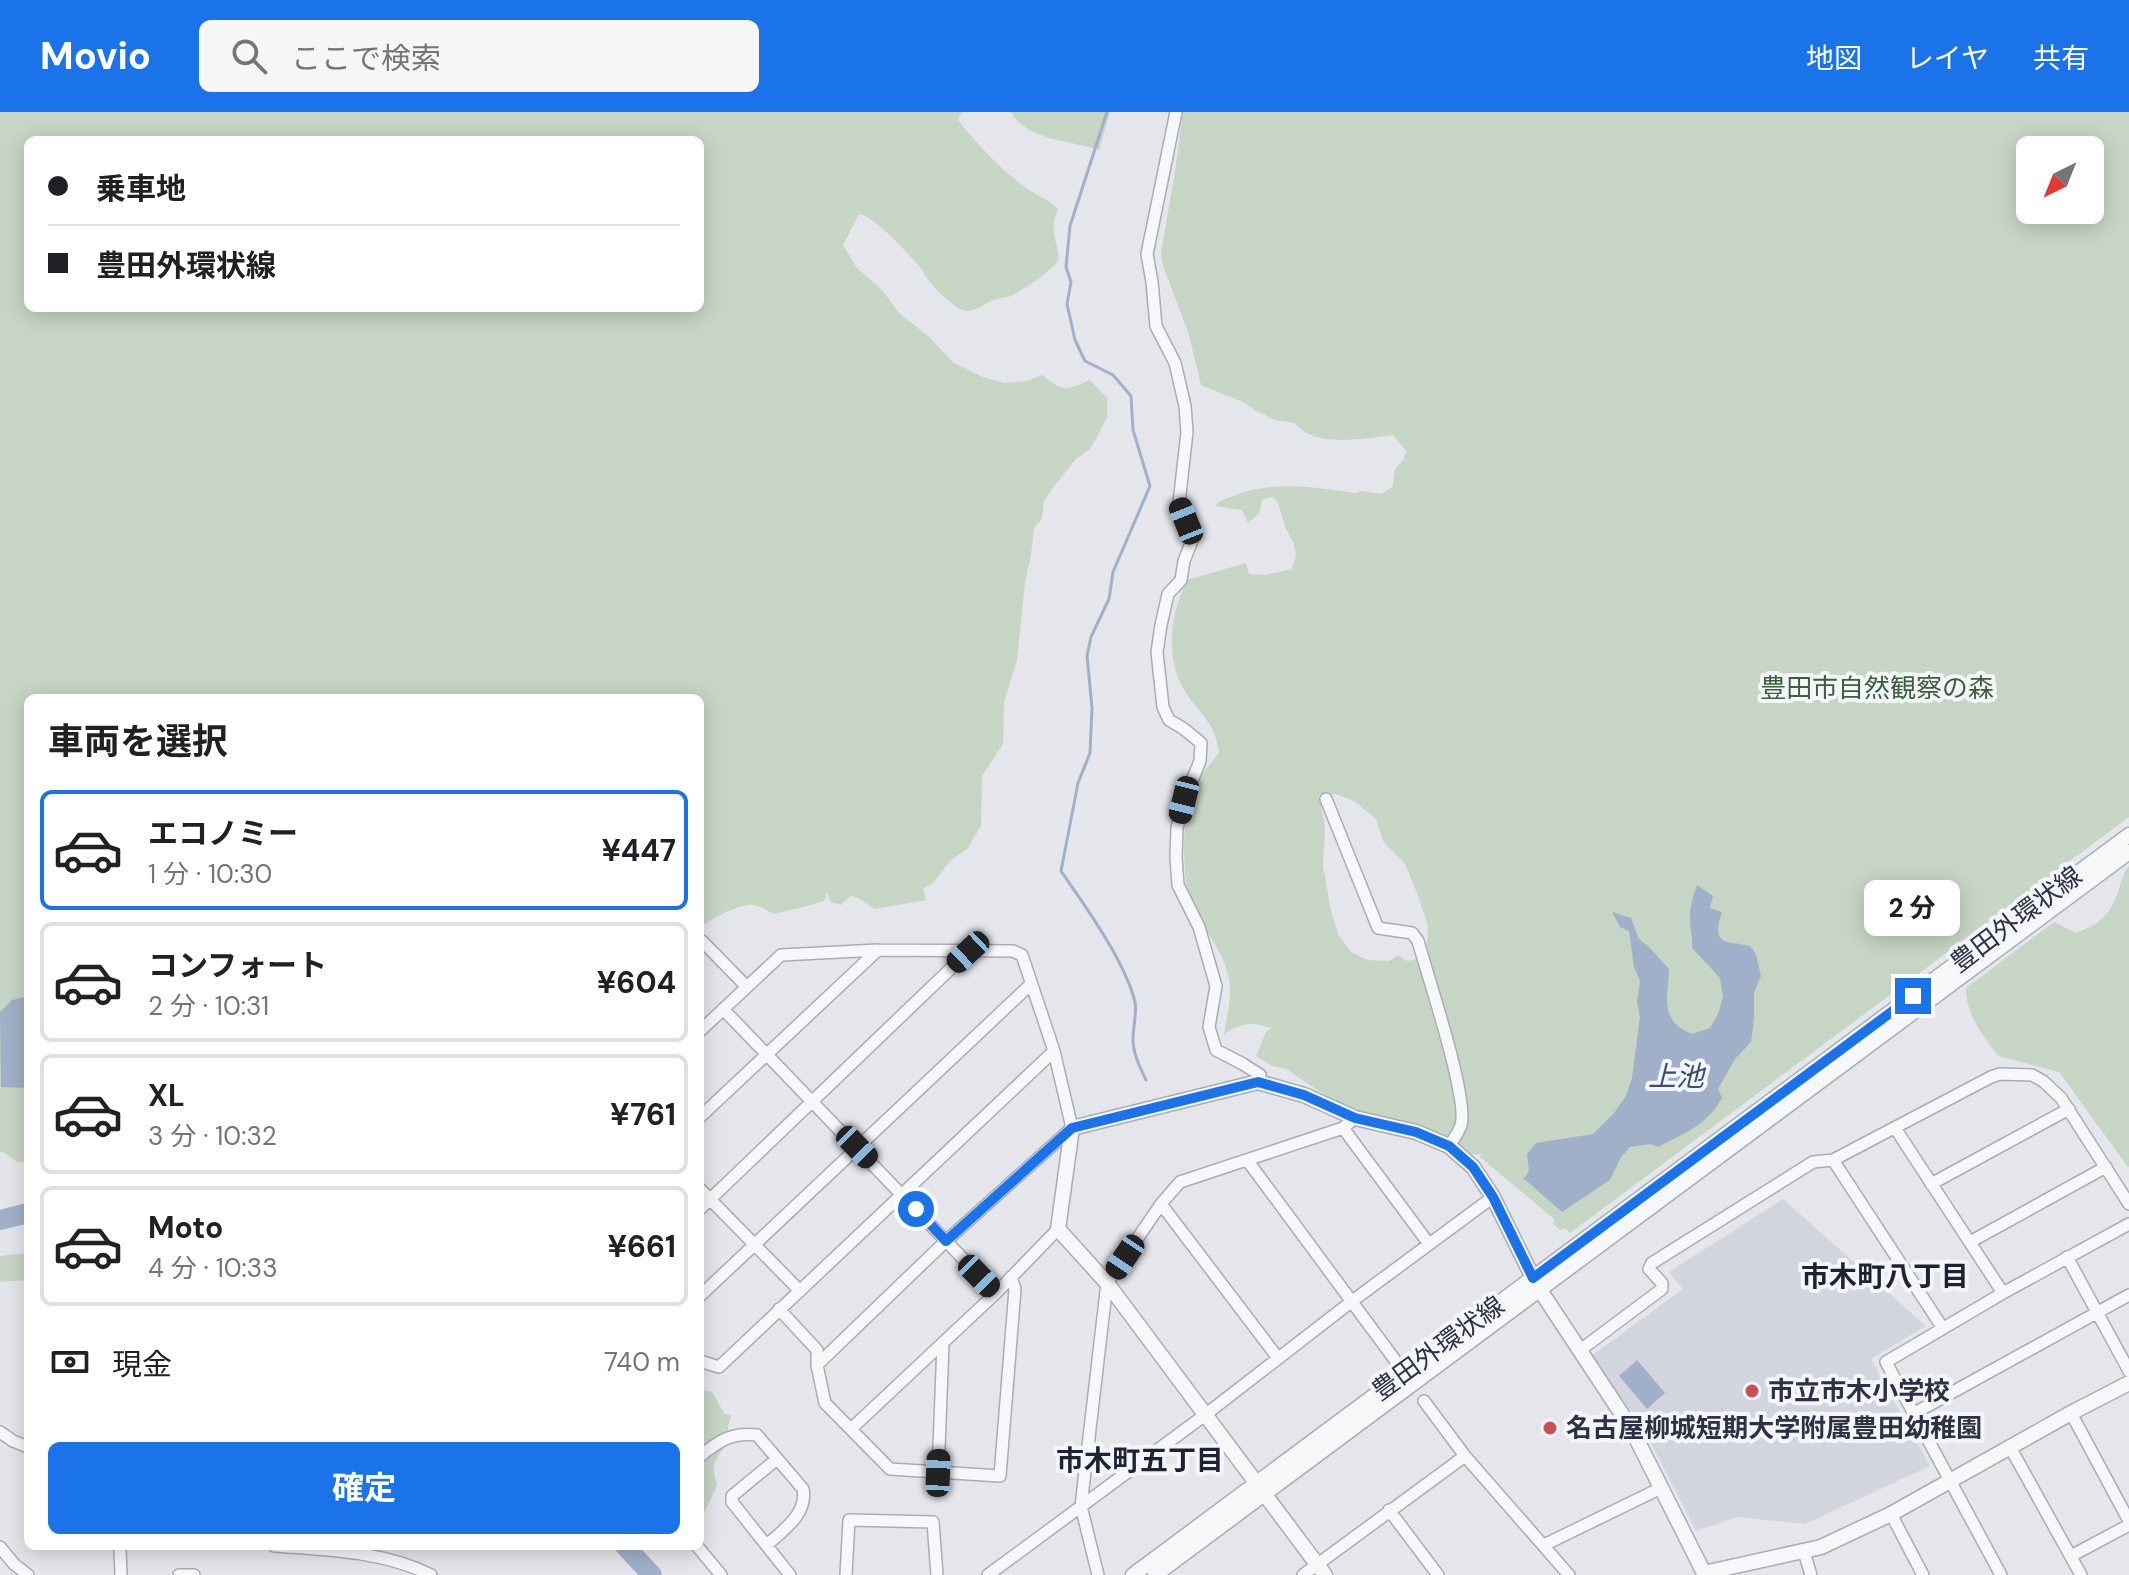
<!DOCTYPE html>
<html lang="ja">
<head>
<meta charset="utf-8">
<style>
	:root { --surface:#fff; --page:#f6f6f6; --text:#202124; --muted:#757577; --line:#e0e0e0; --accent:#1a73e8 }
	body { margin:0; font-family:"DM Sans","Noto Sans JP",sans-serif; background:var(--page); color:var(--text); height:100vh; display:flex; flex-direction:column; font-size:30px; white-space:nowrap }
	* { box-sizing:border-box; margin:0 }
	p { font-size:26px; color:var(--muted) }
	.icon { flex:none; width:44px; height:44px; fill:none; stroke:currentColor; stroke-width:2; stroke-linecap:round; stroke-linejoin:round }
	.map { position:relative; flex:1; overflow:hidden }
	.panel { position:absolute; left:24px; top:582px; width:680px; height:856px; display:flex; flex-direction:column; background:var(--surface); border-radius:12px; box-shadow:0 4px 20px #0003 }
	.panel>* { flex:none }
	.hud { position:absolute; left:24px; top:24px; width:680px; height:176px; border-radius:12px; box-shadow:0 4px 20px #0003; display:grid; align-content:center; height:176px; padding:0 24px; background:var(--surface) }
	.needle { width:52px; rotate:223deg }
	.fabs { position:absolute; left:2016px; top:24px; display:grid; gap:16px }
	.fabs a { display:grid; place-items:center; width:88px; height:88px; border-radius:12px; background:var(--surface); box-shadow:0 4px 20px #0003; font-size:40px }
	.end { position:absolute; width:36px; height:36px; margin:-18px; border:10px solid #1a73e8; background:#fff; box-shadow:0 0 0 4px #fff }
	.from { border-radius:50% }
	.bubble { position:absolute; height:56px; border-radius:12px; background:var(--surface); box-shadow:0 4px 20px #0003; font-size:26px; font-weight:700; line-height:56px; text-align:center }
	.car { position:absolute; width:24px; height:48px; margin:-24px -12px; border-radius:10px; box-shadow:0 0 6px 2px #0007; background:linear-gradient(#222 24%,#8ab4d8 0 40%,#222 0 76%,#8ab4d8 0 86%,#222 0) }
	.hud b { display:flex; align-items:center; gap:28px; height:76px; font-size:30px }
	.hud b+b { border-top:2px solid var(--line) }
	.hud i { width:20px; height:20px; background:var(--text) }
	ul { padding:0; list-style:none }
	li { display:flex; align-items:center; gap:24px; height:120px; margin:0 16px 12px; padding:0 8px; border:4px solid var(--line); border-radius:12px }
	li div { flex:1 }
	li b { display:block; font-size:30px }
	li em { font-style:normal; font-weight:700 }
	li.current { border-color:var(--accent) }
	li>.icon { width:72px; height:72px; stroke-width:1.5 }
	h2 { padding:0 24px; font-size:36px; line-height:96px }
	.pay { display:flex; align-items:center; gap:20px; height:88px; padding:0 24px; font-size:30px }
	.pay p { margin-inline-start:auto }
	.action { display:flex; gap:16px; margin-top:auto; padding:16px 24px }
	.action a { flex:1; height:92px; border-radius:12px; background:var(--accent); color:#fff; font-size:32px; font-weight:700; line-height:92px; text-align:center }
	header { display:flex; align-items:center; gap:48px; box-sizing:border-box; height:112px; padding:0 40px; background:var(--accent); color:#fff }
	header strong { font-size:38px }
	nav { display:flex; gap:44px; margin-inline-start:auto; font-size:28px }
	.search { width:560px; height:72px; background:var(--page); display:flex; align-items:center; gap:20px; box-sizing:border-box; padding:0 28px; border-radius:12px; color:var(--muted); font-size:30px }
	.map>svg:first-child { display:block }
	.built { fill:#d2d5dd }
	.green { fill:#c7d5c5; fill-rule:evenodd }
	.water { fill:#a0b0c9 }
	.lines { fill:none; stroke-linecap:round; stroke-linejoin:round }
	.stream { stroke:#a0b0c9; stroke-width:3 }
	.river { stroke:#a0b0c9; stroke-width:20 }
	.minor-casing { stroke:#a9acb5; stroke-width:14 }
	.tertiary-casing { stroke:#a9acb5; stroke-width:17 }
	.minor { stroke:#f6f7f9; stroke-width:11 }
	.tertiary { stroke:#f6f7f9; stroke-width:14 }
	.route { stroke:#1a73e8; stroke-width:10 }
	.poi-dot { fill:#ca4f55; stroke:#f3f5f8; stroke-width:3 }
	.labels { text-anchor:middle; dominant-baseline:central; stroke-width:8; stroke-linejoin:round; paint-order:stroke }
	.park-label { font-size:26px; fill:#3d5e3a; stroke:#f3f5f8 }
	.street-label { font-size:26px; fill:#2c3243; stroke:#f3f5f8 }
	.poi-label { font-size:26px; font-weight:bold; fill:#2c3243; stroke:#f3f5f8; text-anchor:start }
	.water-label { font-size:28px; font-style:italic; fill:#374d75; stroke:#f3f5f8 }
	.neighbourhood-label { font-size:28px; font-weight:bold; fill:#1e2334; stroke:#f3f5f8 }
</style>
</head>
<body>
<header>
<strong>Movio</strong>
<div class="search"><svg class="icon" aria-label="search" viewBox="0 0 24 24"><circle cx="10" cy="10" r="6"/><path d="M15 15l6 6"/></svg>ここで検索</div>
<nav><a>地図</a><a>レイヤ</a><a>共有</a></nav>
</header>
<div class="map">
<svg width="2129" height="1463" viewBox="0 0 2129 1463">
	<rect width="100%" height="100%" fill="#e4e6eb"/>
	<path class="built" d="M 1783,1087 L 1926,1214 L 1871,1247 L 1930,1354 L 1805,1412 L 1738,1405 L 1696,1419 L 1640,1310 L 1590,1245 L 1683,1177 L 1669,1160 Z"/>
	<path class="green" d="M 0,0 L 962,0 L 958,8 C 977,32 1001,58 1026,76 C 1037,84 1049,87 1058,97 C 1046,121 1063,138 1057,150 C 1054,157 1020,180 1013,183 C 1009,185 1006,185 1001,186 C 989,187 979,199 967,199 C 957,199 935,177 929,169 C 925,164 923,158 919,154 C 908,141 875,105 859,102 L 843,133 L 857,156 L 883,179 L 898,200 L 929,225 L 954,251 L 983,265 L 1004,271 L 1027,269 L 1042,263 C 1065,281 1065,278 1090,268 L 1107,286 L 1107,306 L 1090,337 L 1076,347 L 1055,373 L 1044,389 L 1042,407 L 1034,416 L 1031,443 L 1025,470 L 1017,548 L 1004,590 L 1003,632 L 982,664 L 981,714 L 967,737 L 950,749 L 934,770 L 923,777 L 926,788 L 874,797 L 858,786 L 850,784 L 841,793 L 831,790 L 827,780 L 825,788 C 808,795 792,797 774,802 C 768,799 762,795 755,793 C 742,790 710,807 700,816 L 700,586 L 28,586 L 28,1050 L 17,1050 L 3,1040 L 0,1041 ZM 28,28 L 700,28 L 700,196 L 28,196 Z
		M 1011,0 L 1110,0 L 1099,38 C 1071,28 1027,29 1011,0 Z
		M 1183,0 L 2129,0 L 2129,705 L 1570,1121 L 1565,1116 L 1560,1118 L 1553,1112 L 1554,1107 L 1480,1045 L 1481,1043 L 1470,1042 L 1457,1031 L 1466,1007 L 1464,984 L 1424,835 L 1427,830 L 1428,814 L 1419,786 L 1405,752 L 1384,731 L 1376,707 L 1354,689 L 1336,682 L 1319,683 L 1325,716 L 1323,754 L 1331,799 L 1339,824 L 1351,840 L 1368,848 L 1389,849 L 1398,843 L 1407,849 L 1417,847 L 1449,962 C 1459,982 1467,1011 1448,1028 L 1421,1014 L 1356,1002 L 1341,994 L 1286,957 L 1272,954 L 1256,944 L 1266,920 L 1271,916 C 1251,909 1241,911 1224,922 C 1227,904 1232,886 1229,867 C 1224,838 1202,817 1191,790 C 1181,766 1182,699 1193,675 C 1199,664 1212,651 1219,640 C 1214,609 1202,605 1186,581 C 1164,547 1170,503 1187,468 L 1246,451 L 1249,462 L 1265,463 L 1292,457 L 1296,442 L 1293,430 L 1285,415 L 1278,390 L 1272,385 L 1262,388 L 1259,401 L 1248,411 L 1242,398 L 1216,394 L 1217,391 C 1267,367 1303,374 1355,381 L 1362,379 L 1382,382 L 1393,374 L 1395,357 L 1404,347 L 1406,339 L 1393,323 C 1365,326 1314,337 1295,311 L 1275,308 L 1256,299 L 1243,290 L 1201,273 L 1189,223 L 1162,151 L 1161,141 L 1175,60 ZM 2030,38 L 2090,38 L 2090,98 L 2030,98 Z
		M 2129,754 L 2129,1054 L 2128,1055 L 2059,960 L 1998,944 C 1983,923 1966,904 1966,876 L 2054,810 L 2076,821 C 2101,812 2110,803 2119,777 C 2122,769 2123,761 2129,754 Z
		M 28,1141 L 28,1168 L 0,1170 L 0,1144 Z
		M 703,1278 L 712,1280 L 724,1301 L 731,1304 L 728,1315 L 729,1330 C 715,1348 710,1350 717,1373 L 700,1410 L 700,1284 Z"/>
	<path class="water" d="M 1697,773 L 1713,784 L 1710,796 L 1722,800 C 1711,834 1724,828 1750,834 L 1756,842 L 1761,864 L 1754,881 L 1754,906 L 1751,930 L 1735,947 L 1718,977 L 1722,986 C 1706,1014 1686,1020 1658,1035 L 1651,1032 L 1630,1035 L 1621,1045 L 1610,1068 L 1562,1100 L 1523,1066 L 1526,1064 L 1529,1058 L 1527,1042 L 1536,1031 L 1593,1022 L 1614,1001 L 1626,984 L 1632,966 L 1640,905 L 1637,890 L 1640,869 L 1634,855 L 1629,819 L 1620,815 L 1612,800 L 1631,806 L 1639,827 L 1649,835 L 1669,857 C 1668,889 1659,908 1692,922 L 1710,916 L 1718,902 L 1723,885 L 1720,866 L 1692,836 C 1693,825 1690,818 1690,808 C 1689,796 1693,785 1697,773 Z
		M 28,884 L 28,976 L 1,975 L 0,900 L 12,888 Z
		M 1637,1248 L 1665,1281 L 1647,1297 L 1619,1264 Z"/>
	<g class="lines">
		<path class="stream" d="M 1107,0 L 1070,114 L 1066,155 L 1071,170 L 1067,192 L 1075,228 L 1085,249 L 1113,263 L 1131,284 L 1133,318 L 1150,374 L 1113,460 L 1109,487 L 1091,525 L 1087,544 L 1092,596 L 1090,641 L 1078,671 L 1061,759 C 1085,794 1125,849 1135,890 C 1137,901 1133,915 1133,927 C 1133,942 1140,955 1146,968"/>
		<path class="river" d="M 0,1108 L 28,1101
			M 625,1434 L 652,1463"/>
		<g class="minor-casing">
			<path id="minor" d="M 1176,0 L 1147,142 L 1152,170 L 1156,214 L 1175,251 L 1185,294 L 1187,320 L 1179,391 L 1193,426 L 1184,449 L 1181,468 L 1168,482 L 1161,513 L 1157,540 L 1163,595 L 1169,608 L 1184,617 L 1201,631 L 1200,649 L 1184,688 L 1177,716 L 1176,745 L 1178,773 L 1199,815 L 1216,874 L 1209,915 L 1216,938 L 1243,952 L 1260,963 L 1258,970
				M 1326,687 L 1378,816 L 1412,821 L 1418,829 C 1427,862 1469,987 1461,1013 C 1459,1020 1453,1028 1449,1034
				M 700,832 L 702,829 L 746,874
				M 723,897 L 996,1181
				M 700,919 L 781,843 L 878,838 L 1013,839 L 1022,843 L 1054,939 L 1072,1016 L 946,1129 L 817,1253
				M 700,1005 L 878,838
				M 1343,1016 L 1429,1132
				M 1895,1016 L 2003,1181
				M 1247,1048 L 1395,1248
				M 1833,1048 L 1942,1215
				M 1931,1072 L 2069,997
				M 700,1077 L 800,1179
				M 1161,1092 L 1278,1246
				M 700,1097 L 968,840
				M 1970,1130 L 2106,1055
				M 2067,1145 L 2129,1259
				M 700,1184 L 1031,872
				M 779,1197 L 817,1238 L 817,1253 L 825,1291 L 890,1357 L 1000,1364 L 1015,1177 L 1011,1165
				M 1579,1239 L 1662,1177 L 1662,1171 L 1649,1157 L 1652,1151 L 1813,1050 L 1833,1048 L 1991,965 L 2000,962 L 2032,963 L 2043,969 L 2061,986 L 2129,1092
				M 700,1249 L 719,1255 L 1054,939
				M 1424,1289 L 1465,1344 L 1569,1463
				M 2071,1301 L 2129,1409
				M 1913,1302 L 2129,1183
				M 851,1317 L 996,1181 L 1058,1117
				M 0,1320 L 13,1329 L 28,1335
				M 2010,1335 L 2081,1463
				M 700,1344 C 719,1329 731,1320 757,1323 L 803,1377 C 808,1402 783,1418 767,1433
				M 777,1347 L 732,1384 L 732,1390 L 790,1463
				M 938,1361 L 943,1232
				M 1389,1398 L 1438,1463
				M 1891,1402 L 1923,1463
				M 1544,1433 L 1661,1376
				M 274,1434 C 327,1438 383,1439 431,1463
				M 697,1434 L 721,1463
				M 0,1435 L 14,1452 L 28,1463
				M 1804,1440 L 1811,1463
				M 2071,1444 L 2129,1413
				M 121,1463 L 120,1438 L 121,1434
				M 179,1463 L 194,1463
				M 846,1463 L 849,1408 L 933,1410 L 937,1463
				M 988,1463 L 1205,1303 L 1351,1190 L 1493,1085
				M 1098,1463 L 1081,1394 L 1107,1171 L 1161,1092 L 1180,1070 L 1343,1016 L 1355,1006
				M 1303,1463 L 1465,1344
				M 2001,1463 L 1886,1250 L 2003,1181 L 2129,1112"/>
		</g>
		<g class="tertiary-casing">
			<path id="tertiary" d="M 1540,1178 L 1631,1316 L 1705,1463
				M 1704,1461 L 1821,1435 L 1891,1402 L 2071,1301 L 2129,1271
				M 1133,1463 L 2129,723
				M 1155,1463 L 2129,740
				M 1325,1463 L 1107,1171 L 1058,1117 L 1072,1016 L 1258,970 L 1304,983 L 1355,1006 L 1416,1020 L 1449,1034 L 1473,1055 L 1493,1085 L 1533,1166"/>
		</g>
		<use href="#minor" class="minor"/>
		<use href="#tertiary" class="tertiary"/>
	</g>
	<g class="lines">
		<path class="route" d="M 916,1097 L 946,1129 L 1072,1016 L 1258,970 L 1304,983 L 1355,1006 L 1416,1020 L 1449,1034 L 1473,1055 L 1493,1085 L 1533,1166 L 1913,884"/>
	</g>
	<g class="poi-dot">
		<circle cx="1752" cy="1279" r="8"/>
		<circle cx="1550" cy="1316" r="8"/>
	</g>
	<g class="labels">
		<g class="park-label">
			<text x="1877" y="576">豊田市自然観察の森</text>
		</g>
		<g class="street-label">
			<text transform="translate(2016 807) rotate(-37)">豊田外環状線</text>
			<text transform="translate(1438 1236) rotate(-36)">豊田外環状線</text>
		</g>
		<g class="poi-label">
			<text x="1768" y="1279">市立市木小学校</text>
			<text x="1566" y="1316">名古屋柳城短期大学附属豊田幼稚園</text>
		</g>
		<g class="water-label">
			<text x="1676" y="964">上池</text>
		</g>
		<g class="neighbourhood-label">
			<text x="1885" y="1164">市木町八丁目</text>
			<text x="1140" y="1348">市木町五丁目</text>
		</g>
	</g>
</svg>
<div class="fabs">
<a><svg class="needle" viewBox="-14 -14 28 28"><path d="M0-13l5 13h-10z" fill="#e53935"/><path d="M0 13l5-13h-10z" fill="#757577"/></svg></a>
</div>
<i class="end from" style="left:916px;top:1097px"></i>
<i class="end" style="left:1913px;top:884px"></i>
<div class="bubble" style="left:1864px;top:768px;width:96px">2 分</div>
<i class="car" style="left:1186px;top:409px;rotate:338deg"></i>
<i class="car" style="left:1184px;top:688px;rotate:194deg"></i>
<i class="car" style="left:968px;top:840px;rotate:227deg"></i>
<i class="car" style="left:857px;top:1035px;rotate:136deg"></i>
<i class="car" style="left:1125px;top:1145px;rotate:214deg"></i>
<i class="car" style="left:979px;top:1164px;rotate:136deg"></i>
<i class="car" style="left:938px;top:1361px;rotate:2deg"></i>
<div class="hud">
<b><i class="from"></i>乗車地</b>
<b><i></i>豊田外環状線</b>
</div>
<section class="panel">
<h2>車両を選択</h2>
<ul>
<li class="current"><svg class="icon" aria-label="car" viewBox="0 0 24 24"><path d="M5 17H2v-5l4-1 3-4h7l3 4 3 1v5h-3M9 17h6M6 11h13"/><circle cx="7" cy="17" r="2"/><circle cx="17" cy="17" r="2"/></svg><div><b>エコノミー</b><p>1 分 · 10:30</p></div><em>¥447</em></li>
<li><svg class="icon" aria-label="car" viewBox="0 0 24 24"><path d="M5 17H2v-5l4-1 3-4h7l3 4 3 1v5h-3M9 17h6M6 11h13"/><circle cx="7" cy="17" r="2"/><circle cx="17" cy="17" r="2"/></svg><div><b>コンフォート</b><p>2 分 · 10:31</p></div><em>¥604</em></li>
<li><svg class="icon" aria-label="car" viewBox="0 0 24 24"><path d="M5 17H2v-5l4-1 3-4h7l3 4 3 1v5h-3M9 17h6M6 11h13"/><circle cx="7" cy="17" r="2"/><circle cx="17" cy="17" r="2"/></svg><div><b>XL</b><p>3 分 · 10:32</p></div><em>¥761</em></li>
<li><svg class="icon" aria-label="car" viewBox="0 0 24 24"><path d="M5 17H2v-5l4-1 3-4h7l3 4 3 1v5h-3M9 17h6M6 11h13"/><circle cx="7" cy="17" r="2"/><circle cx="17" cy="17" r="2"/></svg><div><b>Moto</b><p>4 分 · 10:33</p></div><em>¥661</em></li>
</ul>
<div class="pay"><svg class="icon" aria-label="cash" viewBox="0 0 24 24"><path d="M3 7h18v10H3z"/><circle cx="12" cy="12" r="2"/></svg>現金<p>740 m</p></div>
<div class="action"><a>確定</a></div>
</section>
</div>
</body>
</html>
